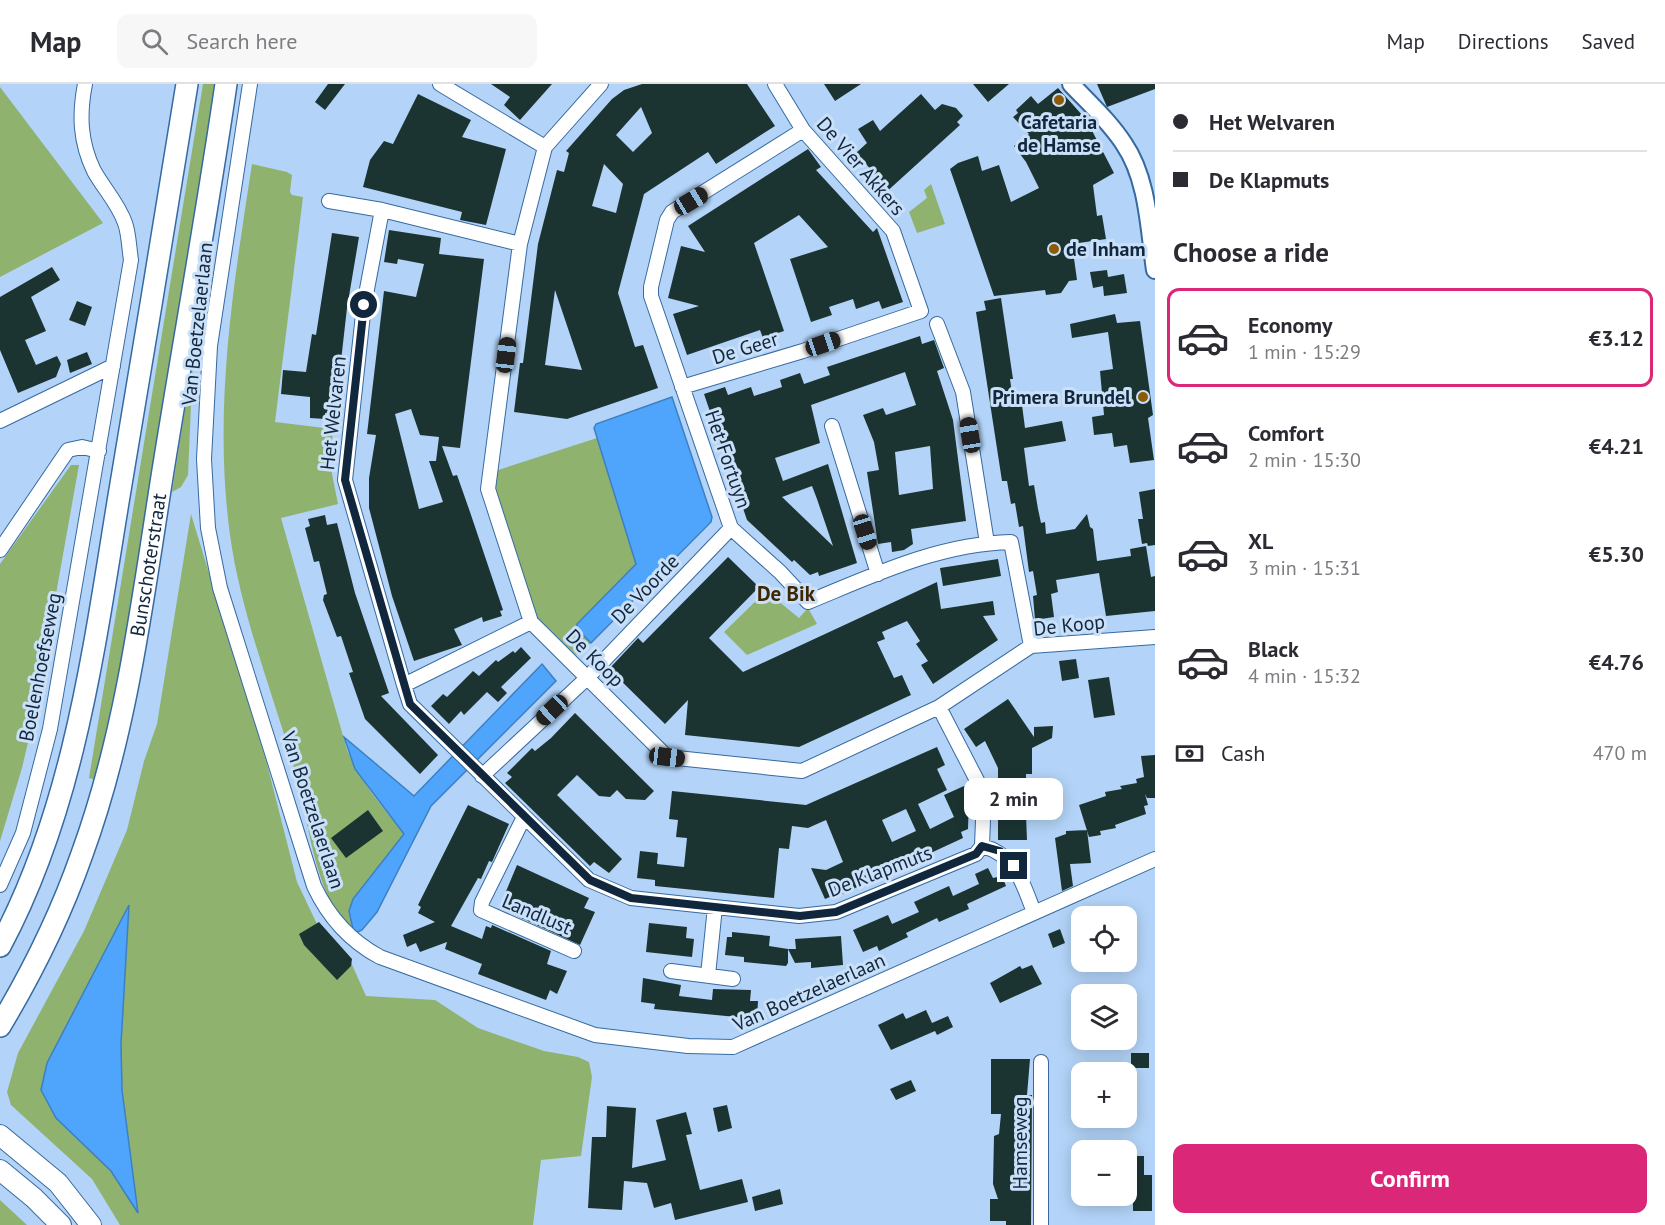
<!DOCTYPE html>
<html lang="en">
<head>
<meta charset="utf-8">
<style>
	:root { --surface:#fff; --page:#f7f7f7; --text:#2b2b33; --muted:#7c7c81; --line:#e1e1e2; --accent:#db2777 }
	body { margin:0; font-family:"PT Sans",sans-serif; background:var(--page); color:var(--text); height:100vh; display:flex; flex-direction:column; font-size:22px; white-space:nowrap }
	* { box-sizing:border-box; margin:0 }
	p { font-size:20px; color:var(--muted) }
	.icon { flex:none; width:33px; height:33px; fill:none; stroke:currentColor; stroke-width:2; stroke-linecap:round; stroke-linejoin:round }
	.map { position:relative; flex:1; overflow:hidden }
	.side { display:flex; flex-direction:column; background:var(--surface); width:510px }
	.side>* { flex:none }
	.hud { display:grid; align-content:center; height:132px; padding:0 18px; background:var(--surface) }
	.tools { position:absolute; left:1071px; top:822px; display:grid; gap:12px }
	.tools a { display:grid; place-items:center; width:66px; height:66px; border-radius:12px; background:var(--surface); box-shadow:0 3px 15px #0003; font-size:30px }
	.end { position:absolute; width:27px; height:27px; margin:-14px; border:8px solid #11273e; background:#fff; box-shadow:0 0 0 3px #fff }
	.from { border-radius:50% }
	.bubble { position:absolute; height:42px; border-radius:12px; background:var(--surface); box-shadow:0 3px 15px #0003; font-size:20px; font-weight:800; line-height:42px; text-align:center }
	.car { position:absolute; width:18px; height:36px; margin:-18px -9px; border-radius:8px; box-shadow:0 0 4px 2px #0007; background:linear-gradient(#222 24%,#8ab4d8 0 40%,#222 0 76%,#8ab4d8 0 86%,#222 0) }
	.hud b { display:flex; align-items:center; gap:21px; height:57px; font-size:22px }
	.hud b+b { border-top:2px solid var(--line) }
	.hud i { width:15px; height:15px; background:var(--text) }
	ul { padding:0; list-style:none }
	li { display:flex; align-items:center; gap:18px; height:99px; margin:0 12px 9px; padding:0 6px; border:3px solid transparent; border-radius:12px }
	li div { flex:1 }
	li b { display:block; font-size:22px }
	li em { font-style:normal; font-weight:800 }
	li.on { border-color:var(--accent) }
	li>.icon { width:54px; height:54px; stroke-width:1.5 }
	h2 { padding:0 18px; font-size:27px; line-height:72px }
	.pay { display:flex; align-items:center; gap:15px; height:66px; padding:0 18px; font-size:22px }
	.pay p { margin-inline-start:auto }
	.action { display:flex; gap:12px; margin-top:auto; padding:12px 18px }
	.action a { flex:1; height:69px; border-radius:12px; background:var(--accent); color:#fff; font-size:24px; font-weight:800; line-height:69px; text-align:center }
	header { display:flex; align-items:center; gap:36px; box-sizing:border-box; height:84px; padding:0 30px; background:var(--surface); border-bottom:2px solid var(--line) }
	header strong { font-size:28px }
	nav { display:flex; gap:33px; margin-inline-start:auto; font-size:21px }
	.search { width:420px; height:54px; background:var(--page); display:flex; align-items:center; gap:15px; box-sizing:border-box; padding:0 21px; border-radius:12px; color:var(--muted); font-size:22px }
	main { display:flex; flex:1; min-height:0 }
	.map>svg:first-child { display:block }
	.green { fill:#8fb26f; fill-rule:evenodd }
	.water { fill:#4fa5fc; stroke:#3c7fc3; stroke-width:1.5 }
	.building { fill:#1b3432; fill-rule:evenodd }
	.lines { fill:none; stroke-linecap:round; stroke-linejoin:round }
	.minor-casing { stroke:#366aa0; stroke-width:16 }
	.tertiary-casing { stroke:#366aa0; stroke-width:20 }
	.secondary-casing { stroke:#366aa0; stroke-width:22 }
	.primary-casing { stroke:#366aa0; stroke-width:24 }
	.minor { stroke:#fff; stroke-width:14 }
	.tertiary { stroke:#fff; stroke-width:16 }
	.secondary { stroke:#fff; stroke-width:20 }
	.primary { stroke:#fff; stroke-width:21 }
	.route { stroke:#11273e; stroke-width:8 }
	.poi-dot { fill:#8d5b08; stroke:#cae0f8; stroke-width:2 }
	.labels { text-anchor:middle; dominant-baseline:central; stroke-width:6; stroke-linejoin:round; paint-order:stroke }
	.poi-label { font-size:20px; font-weight:bold; fill:#11273e; stroke:#cae0f8 }
	.street-label { font-size:20px; fill:#11273e; stroke:#cae0f8 }
	.neighbourhood-label { font-size:21px; font-weight:bold; fill:#3f2603; stroke:#cae0f8 }
</style>
</head>
<body>
<header>
<strong>Map</strong>
<div class="search"><svg class="icon" aria-label="search" viewBox="0 0 24 24"><circle cx="10" cy="10" r="6"/><path d="M15 15l6 6"/></svg>Search here</div>
<nav><a>Map</a><a>Directions</a><a>Saved</a></nav>
</header>
<main>
<div class="map">
<svg width="1155" height="1141" viewBox="0 0 1155 1141">
	<rect width="100%" height="100%" fill="#b3d4f8"/>
	<path class="green" d="M 203,0 L 217,0 L 131,529 L 96,696 L 89,694 Z
		M 0,3 L 103,139 L 0,193 Z
		M 252,80 L 287,88 L 292,91 L 290,108 L 292,111 L 303,113 L 275,338 L 333,345 L 330,380 L 338,420 L 281,434 L 347,666 C 360,698 383,723 404,750 L 353,815 L 351,848 C 313,807 310,740 295,687 C 273,609 241,531 230,451 C 213,326 233,203 252,80 Z
		M 931,100 L 945,140 L 917,149 L 909,128 L 927,114 L 924,106 Z
		M 193,274 L 188,391 L 181,403 L 172,408 Z
		M 597,354 L 636,480 L 577,540 L 578,546 L 591,559 L 576,571 L 534,531 L 489,389 Z
		M 71,381 L 79,381 L 34,633 L 22,684 L 0,757 L 0,480 Z
		M 191,430 L 267,680 L 297,798 L 316,838 L 349,874 L 366,912 L 435,916 L 478,944 L 544,967 L 578,973 L 589,978 L 592,993 L 581,1072 L 541,1076 L 533,1141 L 120,1141 L 92,1095 L 11,1021 L 7,1008 L 18,969 L 84,847 L 127,746 L 144,677 L 157,640 ZM 129,823 L 121,960 L 122,1006 L 138,1127 L 111,1087 L 88,1063 Z
		M 766,507 L 799,534 L 808,524 L 817,540 L 747,571 L 724,548 Z
		M 0,1116 L 27,1141 L 0,1141 Z"/>
	<path class="water" d="M 672,313 L 712,433 L 711,438 L 591,559 L 577,545 L 577,540 L 636,480 L 594,344 L 596,340 Z
		M 542,580 L 556,597 L 431,722 L 377,828 L 362,846 L 354,850 L 349,827 L 353,815 L 404,750 L 355,685 L 344,653 L 414,712 Z
		M 129,821 L 121,960 L 122,1006 L 138,1129 L 111,1087 L 56,1034 L 41,1006 L 47,979 Z"/>
	<path class="building" d="M 328,0 L 345,0 L 325,26 L 315,18 Z
		M 491,0 L 552,0 L 520,36 L 504,21 L 510,13 Z
		M 642,0 L 747,0 L 775,42 L 716,80 L 708,68 L 644,110 L 618,209 L 635,263 L 643,261 L 658,304 L 567,335 L 514,328 L 520,279 L 523,279 L 538,160 L 557,86 L 564,88 L 569,69 L 566,67 L 612,15 L 624,6 ZM 641,23 L 652,49 L 633,68 L 616,51 ZM 604,80 L 623,100 L 616,129 L 592,122 ZM 555,206 L 582,286 L 545,281 Z
		M 824,0 L 861,0 L 835,17 Z
		M 973,0 L 1009,0 L 988,18 Z
		M 1097,0 L 1155,0 L 1155,5 L 1107,23 Z
		M 1058,4 L 1083,32 L 1086,40 L 1088,39 L 1114,89 L 1093,101 L 1097,132 L 1102,131 L 1106,155 L 1072,160 L 1077,196 L 1069,197 L 1061,209 L 1046,211 L 1045,206 L 994,212 L 950,85 L 958,79 L 978,72 L 982,87 L 999,81 L 1011,118 L 1039,104 L 1026,78 L 1014,62 L 1029,50 L 1013,33 L 1018,29 L 1016,26 L 1031,12 L 1038,20 Z
		M 418,10 L 471,36 L 462,53 L 506,65 L 486,141 L 460,136 L 462,128 L 363,103 L 370,76 L 384,57 L 393,60 Z
		M 921,10 L 935,26 L 942,20 L 956,24 L 963,32 L 957,38 L 960,41 L 883,111 L 868,95 L 874,89 L 856,69 L 867,59 L 858,45 L 873,36 L 880,47 Z
		M 808,65 L 821,83 L 816,86 L 873,148 L 877,144 L 903,218 L 882,225 L 879,217 L 856,225 L 853,215 L 829,223 L 832,231 L 811,238 L 790,175 L 828,163 L 799,131 L 754,159 L 784,247 L 763,254 L 760,246 L 687,271 L 673,230 L 699,222 L 668,214 L 681,162 L 705,168 L 688,142 Z
		M 389,146 L 441,154 L 439,170 L 484,175 L 460,364 L 442,362 L 453,392 L 457,391 L 470,428 L 503,526 L 500,527 L 502,532 L 483,538 L 482,533 L 454,545 L 462,561 L 414,577 L 392,512 L 369,424 L 369,394 L 376,351 L 367,350 L 384,207 L 416,213 L 424,180 L 398,175 L 397,180 L 384,178 ZM 411,325 L 420,351 L 439,353 L 436,377 L 429,377 L 443,418 L 419,425 L 395,330 Z
		M 332,149 L 359,153 L 347,224 L 335,330 L 325,329 L 325,335 L 310,334 L 310,313 L 281,310 L 283,286 L 306,288 L 312,250 L 316,251 Z
		M 52,183 L 60,196 L 31,213 L 46,247 L 25,256 L 36,281 L 57,272 L 61,280 L 56,293 L 18,309 L 0,266 L 0,213 Z
		M 1107,186 L 1108,193 L 1124,190 L 1127,209 L 1104,212 L 1103,202 L 1093,204 L 1090,188 Z
		M 1001,214 L 1013,295 L 1010,295 L 1013,316 L 1022,321 L 1025,344 L 1062,337 L 1066,357 L 1024,364 L 1029,402 L 1034,401 L 1038,425 L 1041,439 L 1045,438 L 1046,450 L 1075,445 L 1087,430 L 1090,443 L 1093,445 L 1097,477 L 1131,472 L 1130,465 L 1146,462 L 1151,493 L 1155,492 L 1155,527 L 1106,532 L 1099,489 L 1056,496 L 1058,508 L 1051,510 L 1054,533 L 1035,536 L 1033,512 L 1037,511 L 1033,487 L 1029,488 L 1023,442 L 1019,443 L 1015,419 L 1011,420 L 1007,397 L 1002,397 L 976,228 L 986,226 L 984,217 Z
		M 77,217 L 92,223 L 85,242 L 69,236 Z
		M 1115,230 L 1117,239 L 1140,237 L 1153,331 L 1148,334 L 1154,376 L 1130,379 L 1127,361 L 1114,363 L 1112,349 L 1094,351 L 1092,333 L 1104,331 L 1100,287 L 1113,285 L 1108,248 L 1072,254 L 1070,240 Z
		M 920,252 L 922,260 L 934,256 L 944,284 L 937,287 L 953,336 L 966,437 L 911,445 L 913,460 L 904,466 L 892,468 L 891,458 L 878,460 L 867,388 L 879,386 L 874,358 L 863,331 L 883,324 L 886,331 L 916,321 L 905,288 L 811,321 L 820,359 L 775,374 L 783,397 L 828,380 L 857,479 L 819,492 L 818,488 L 810,491 L 794,476 L 792,478 L 747,436 L 704,310 L 725,303 L 728,311 L 751,303 L 754,312 L 782,303 L 780,296 L 800,289 L 804,300 L 830,291 L 827,283 ZM 930,362 L 933,405 L 899,411 L 895,368 ZM 812,402 L 817,415 L 833,462 L 782,413 Z
		M 87,268 L 92,280 L 70,289 L 67,276 Z
		M 1155,405 L 1155,461 L 1148,462 L 1147,459 L 1142,460 L 1138,435 L 1143,435 L 1139,408 Z
		M 325,431 L 327,441 L 337,439 L 355,509 L 389,609 L 381,612 L 438,671 L 420,690 L 365,635 L 349,589 L 353,588 L 341,552 L 337,553 L 323,516 L 324,511 L 327,510 L 319,477 L 314,478 L 305,444 L 310,442 L 308,435 Z
		M 728,473 L 759,503 L 709,554 L 743,588 L 937,498 L 941,525 L 993,517 L 995,531 L 983,532 L 998,556 L 933,600 L 921,581 L 928,577 L 916,560 L 920,557 L 907,537 L 882,548 L 885,555 L 877,558 L 894,594 L 902,591 L 911,611 L 799,663 L 685,651 L 688,616 L 665,640 L 609,585 L 638,554 L 643,559 Z
		M 998,475 L 1001,492 L 943,502 L 940,484 Z
		M 521,563 L 531,574 L 501,603 L 507,609 L 498,618 L 487,608 L 464,631 L 461,627 L 449,640 L 431,622 L 443,610 L 447,613 L 473,587 L 479,592 L 496,576 L 498,578 L 513,567 L 515,569 Z
		M 1076,575 L 1079,594 L 1062,597 L 1059,577 Z
		M 1109,593 L 1115,631 L 1094,634 L 1088,596 Z
		M 1008,615 L 1034,653 L 1034,643 L 1053,642 L 1052,654 L 1032,664 L 1032,690 L 1026,690 L 1026,716 L 1032,716 L 1032,731 L 1026,731 L 1027,756 L 998,756 L 998,684 L 985,657 L 976,663 L 964,645 Z
		M 575,629 L 654,707 L 645,716 L 626,715 L 617,706 L 610,713 L 599,712 L 577,691 L 557,711 L 622,775 L 609,789 L 594,778 L 590,782 L 505,699 L 512,693 L 507,689 L 532,664 L 535,667 L 551,654 Z
		M 937,663 L 945,681 L 937,685 L 947,706 L 918,720 L 930,745 L 954,733 L 944,711 L 964,702 L 969,712 L 968,745 L 961,748 L 963,754 L 838,812 L 837,810 L 825,815 L 811,784 L 826,786 L 843,778 L 826,736 L 808,744 L 792,742 L 789,765 L 779,764 L 774,814 L 655,802 L 655,796 L 637,794 L 640,767 L 658,769 L 657,780 L 684,783 L 687,754 L 676,753 L 678,736 L 669,735 L 672,707 L 806,721 ZM 906,725 L 916,747 L 892,758 L 882,736 Z
		M 1155,671 L 1155,714 L 1147,714 L 1145,710 L 1148,721 L 1144,722 L 1146,730 L 1115,741 L 1116,744 L 1100,747 L 1101,751 L 1089,753 L 1079,721 L 1106,712 L 1105,708 L 1122,705 L 1120,702 L 1137,699 L 1136,695 L 1144,693 L 1141,672 Z
		M 468,721 L 509,740 L 492,778 L 489,777 L 481,795 L 478,794 L 451,842 L 482,855 L 486,842 L 491,844 L 492,841 L 551,867 L 547,880 L 567,887 L 557,910 L 550,906 L 546,916 L 478,890 L 482,880 L 445,865 L 447,858 L 420,868 L 416,859 L 407,863 L 403,851 L 435,838 L 418,829 L 421,823 L 418,821 Z
		M 368,726 L 383,747 L 346,774 L 331,754 Z
		M 1087,746 L 1091,779 L 1070,780 L 1073,802 L 1062,807 L 1055,754 L 1066,750 L 1066,747 Z
		M 517,781 L 589,814 L 584,824 L 595,828 L 580,861 L 499,824 Z
		M 988,784 L 993,794 L 1002,792 L 1006,802 L 967,820 L 969,825 L 939,838 L 937,834 L 906,849 L 908,853 L 879,867 L 877,862 L 863,868 L 853,846 L 888,831 L 892,840 L 919,828 L 914,818 L 949,802 L 953,812 L 979,800 L 975,790 Z
		M 319,838 L 352,875 L 351,882 L 337,896 L 304,861 L 299,850 Z
		M 649,839 L 687,843 L 686,854 L 694,855 L 692,873 L 646,868 Z
		M 1060,845 L 1065,859 L 1053,864 L 1048,850 Z
		M 732,848 L 770,852 L 769,862 L 788,865 L 788,879 L 786,882 L 744,878 L 744,873 L 725,871 L 727,853 L 732,853 Z
		M 841,852 L 843,881 L 811,884 L 811,878 L 795,879 L 788,865 L 796,865 L 795,855 Z
		M 1032,881 L 1042,900 L 1000,919 L 990,899 L 1020,882 L 1022,885 Z
		M 643,894 L 681,901 L 679,912 L 712,916 L 713,905 L 751,906 L 750,917 L 758,917 L 757,935 L 654,925 L 655,920 L 641,918 Z
		M 926,926 L 932,939 L 948,932 L 953,943 L 937,951 L 935,947 L 891,966 L 878,941 L 903,929 L 906,935 Z
		M 1131,969 L 1149,969 L 1149,984 L 1131,984 Z
		M 991,975 L 1030,975 L 1027,1011 L 1032,1011 L 1031,1141 L 1006,1141 L 1006,1137 L 990,1137 L 990,1115 L 998,1115 L 993,1100 L 994,1052 L 999,1050 L 1001,1030 L 991,1030 Z
		M 911,996 L 916,1007 L 896,1016 L 890,1005 Z
		M 727,1021 L 732,1044 L 718,1048 L 713,1024 Z
		M 607,1022 L 636,1024 L 632,1084 L 666,1076 L 656,1036 L 686,1028 L 692,1050 L 686,1051 L 700,1106 L 742,1095 L 748,1118 L 675,1136 L 671,1119 L 654,1124 L 647,1099 L 624,1097 L 622,1126 L 588,1124 L 592,1053 L 606,1053 Z
		M 1126,1072 L 1144,1072 L 1144,1091 L 1152,1091 L 1152,1127 L 1133,1127 L 1133,1107 L 1126,1107 Z
		M 780,1105 L 783,1120 L 755,1127 L 752,1113 Z"/>
	<g class="lines">
		<g class="minor-casing">
			<path id="minor" d="M 250,0 L 210,262 L 204,375 L 208,444 L 220,504 L 314,802 C 328,832 350,857 380,873 L 595,951 L 688,962 L 733,963 L 1155,775
				M 440,0 L 545,63
				M 601,0 L 545,63 L 520,160 L 488,405 L 531,538 L 667,673 L 802,687 L 939,623 L 1031,562 L 1155,553
				M 803,46 L 672,128 L 667,136 L 651,203 L 651,212 L 731,444 L 780,488 L 808,518 C 874,491 938,460 1011,458 L 1031,562
				M 329,117 L 382,126 L 520,160
				M 382,126 L 364,221 L 345,396 L 404,601 L 410,620 L 589,796 L 631,814 L 799,832 L 836,828 L 976,770 L 982,762 L 984,710 L 939,623
				M 937,240 L 963,308 L 987,459
				M 682,303 L 803,267 L 921,227 L 893,147 L 803,46 L 775,0
				M 0,337 L 113,282
				M 832,342 L 878,490
				M 0,466 L 68,366 L 82,363 L 99,367
				M 404,601 L 531,538
				M 482,692 L 587,594 L 731,444
				M 524,733 L 482,818 L 481,826 L 574,867
				M 982,762 C 1016,771 1022,798 1034,828
				M 0,801 L 23,749 L 50,645 L 131,176 C 129,164 129,150 125,139 C 118,119 104,105 94,87 C 80,58 79,31 85,0
				M 671,887 L 733,895
				M 708,891 L 715,823
				M 1041,978 L 1041,1141"/>
		</g>
		<g class="tertiary-casing">
			<path id="tertiary" d="M 1071,0 C 1089,19 1110,38 1124,60 C 1148,95 1149,145 1155,186"/>
		</g>
		<g class="secondary-casing">
			<path id="secondary" d="M 0,1051 L 58,1099 L 91,1141
				M 0,1086 L 34,1114 L 61,1141"/>
		</g>
		<g class="primary-casing">
			<g id="primary">
				<path d="M 0,862 C 74,724 94,564 119,412 C 142,275 165,137 187,0"/>
				<path id="s1" d="M 0,942 C 33,887 61,830 82,770 C 129,642 144,502 166,368 C 186,245 208,123 226,0"/>
			</g>
		</g>
		<use href="#minor" class="minor"/>
		<use href="#tertiary" class="tertiary"/>
		<use href="#secondary" class="secondary"/>
		<use href="#primary" class="primary"/>
	</g>
	<g class="lines">
		<path class="route" d="M 364,221 L 345,396 L 410,620 L 590,796 L 631,814 L 800,832 L 836,828 L 976,770 L 982,762 L 1000,767 L 1014,782"/>
	</g>
	<g class="poi-dot">
		<circle cx="1059" cy="16" r="6"/>
		<circle cx="1054" cy="165" r="6"/>
		<circle cx="1143" cy="313" r="6"/>
	</g>
	<g class="labels">
		<g class="poi-label">
			<text x="1059" y="38">Cafetaria<tspan x="1059" dy="23">de Hamse</tspan></text>
			<text x="1066" y="165" text-anchor="start">de Inham</text>
			<text x="1131" y="313" text-anchor="end">Primera Brundel</text>
		</g>
		<g class="street-label">
			<text transform="translate(861 82) rotate(49)">De Vier Akkers</text>
			<text transform="translate(197 240) rotate(-84)">Van Boetzelaerlaan</text>
			<text transform="translate(745 264) rotate(-17)">De Geer</text>
			<text transform="translate(333 329) rotate(-84)">Het Welvaren</text>
			<text transform="translate(728 375) rotate(71)">Het Fortuyn</text>
			<text stroke="none"><textPath href="#s1" startOffset="488">Bunschoterstraat</textPath></text>
			<text transform="translate(645 505) rotate(-46)">De Voorde</text>
			<text transform="translate(1069 541) rotate(-6)">De Koop</text>
			<text transform="translate(595 574) rotate(45)">De Koop</text>
			<text transform="translate(40 583) rotate(-79)">Boelenhoefseweg</text>
			<text transform="translate(313 726) rotate(72)">Van Boetzelaerlaan</text>
			<text transform="translate(880 787) rotate(-21)">De Klapmuts</text>
			<text transform="translate(537 830) rotate(23)">Landlust</text>
			<text transform="translate(809 908) rotate(-24)">Van Boetzelaerlaan</text>
			<text transform="translate(1020 1059) rotate(-90)">Hamseweg</text>
		</g>
		<g class="neighbourhood-label">
			<text x="786" y="509">De Bik</text>
		</g>
	</g>
</svg>
<div class="tools">
<a><svg class="icon" aria-label="locate" viewBox="0 0 24 24"><circle cx="12" cy="12" r="6"/><path d="M12 2v4M12 18v4M2 12h4M18 12h4"/></svg></a>
<a><svg class="icon" aria-label="layers" viewBox="0 0 24 24"><path d="M12 4l9 5-9 5-9-5zM3 14l9 5 9-5"/></svg></a>
<a>+</a>
<a>−</a>
</div>
<i class="end from" style="left:364px;top:221px"></i>
<i class="end" style="left:1014px;top:782px"></i>
<div class="bubble" style="left:964px;top:694px;width:99px">2 min</div>
<i class="car" style="left:691px;top:117px;rotate:59deg"></i>
<i class="car" style="left:823px;top:260px;rotate:71deg"></i>
<i class="car" style="left:506px;top:271px;rotate:7deg"></i>
<i class="car" style="left:970px;top:351px;rotate:351deg"></i>
<i class="car" style="left:865px;top:448px;rotate:163deg"></i>
<i class="car" style="left:552px;top:626px;rotate:227deg"></i>
<i class="car" style="left:667px;top:673px;rotate:97deg"></i>
</div>
<section class="side">
<div class="hud">
<b><i class="from"></i>Het Welvaren</b>
<b><i></i>De Klapmuts</b>
</div>
<h2>Choose a ride</h2>
<ul>
<li class="on"><svg class="icon" aria-label="car" viewBox="0 0 24 24"><path d="M5 17H2v-5l4-1 3-4h7l3 4 3 1v5h-3M9 17h6M6 11h13"/><circle cx="7" cy="17" r="2"/><circle cx="17" cy="17" r="2"/></svg><div><b>Economy</b><p>1 min · 15:29</p></div><em>€3.12</em></li>
<li><svg class="icon" aria-label="car" viewBox="0 0 24 24"><path d="M5 17H2v-5l4-1 3-4h7l3 4 3 1v5h-3M9 17h6M6 11h13"/><circle cx="7" cy="17" r="2"/><circle cx="17" cy="17" r="2"/></svg><div><b>Comfort</b><p>2 min · 15:30</p></div><em>€4.21</em></li>
<li><svg class="icon" aria-label="car" viewBox="0 0 24 24"><path d="M5 17H2v-5l4-1 3-4h7l3 4 3 1v5h-3M9 17h6M6 11h13"/><circle cx="7" cy="17" r="2"/><circle cx="17" cy="17" r="2"/></svg><div><b>XL</b><p>3 min · 15:31</p></div><em>€5.30</em></li>
<li><svg class="icon" aria-label="car" viewBox="0 0 24 24"><path d="M5 17H2v-5l4-1 3-4h7l3 4 3 1v5h-3M9 17h6M6 11h13"/><circle cx="7" cy="17" r="2"/><circle cx="17" cy="17" r="2"/></svg><div><b>Black</b><p>4 min · 15:32</p></div><em>€4.76</em></li>
</ul>
<div class="pay"><svg class="icon" aria-label="cash" viewBox="0 0 24 24"><path d="M3 7h18v10H3z"/><circle cx="12" cy="12" r="2"/></svg>Cash<p>470 m</p></div>
<div class="action"><a>Confirm</a></div>
</section>
</main>
</body>
</html>
